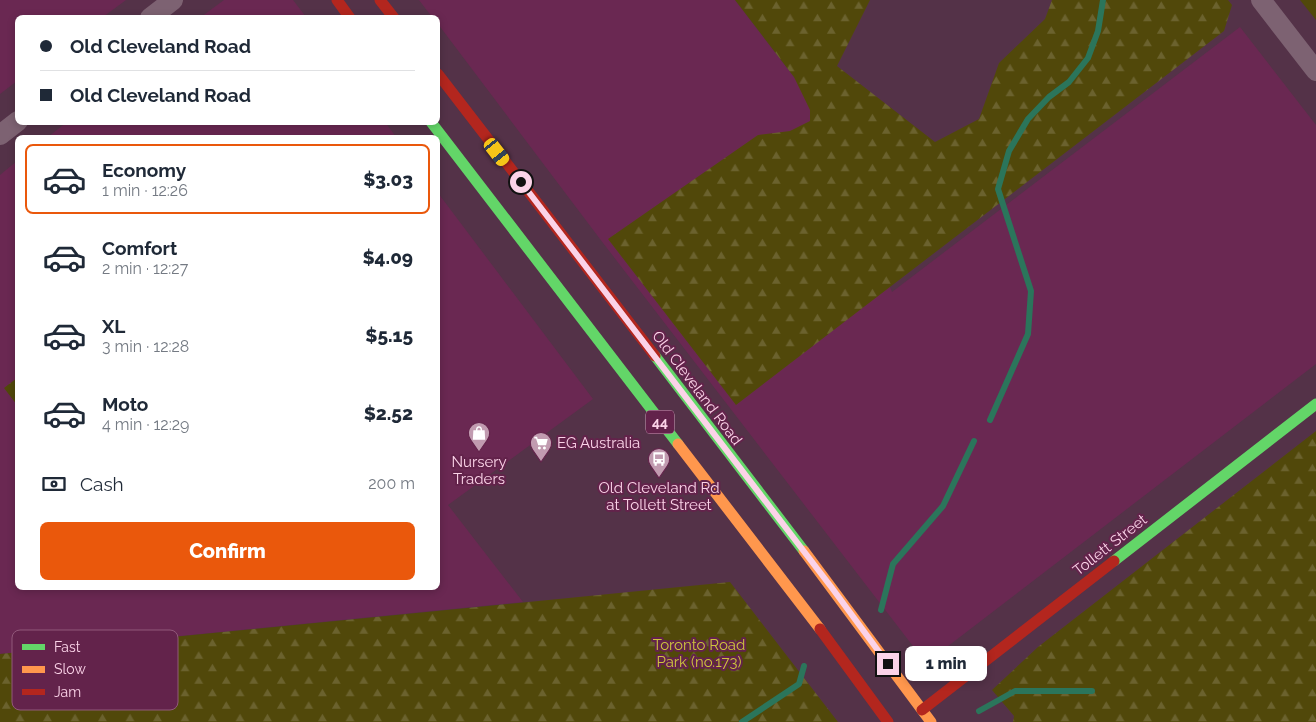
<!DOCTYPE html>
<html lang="en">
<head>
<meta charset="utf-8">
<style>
	:root { --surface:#fff; --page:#f6f6f7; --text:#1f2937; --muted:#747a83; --line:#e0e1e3; --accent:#ea580c }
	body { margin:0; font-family:Raleway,sans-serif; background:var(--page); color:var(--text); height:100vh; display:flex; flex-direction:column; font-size:19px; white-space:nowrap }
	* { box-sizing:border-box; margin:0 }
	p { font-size:16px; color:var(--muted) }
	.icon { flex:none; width:28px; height:28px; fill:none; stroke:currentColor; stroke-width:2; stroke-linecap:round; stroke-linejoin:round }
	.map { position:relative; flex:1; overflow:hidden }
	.sheet { position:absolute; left:15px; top:135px; width:425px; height:455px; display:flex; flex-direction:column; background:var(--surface); border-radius:8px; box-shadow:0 2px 8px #0003 }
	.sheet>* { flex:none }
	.banner { position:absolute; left:15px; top:15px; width:425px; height:110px; border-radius:8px; box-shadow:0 2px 8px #0003; display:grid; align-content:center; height:110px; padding:0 25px; background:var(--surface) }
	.end { position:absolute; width:22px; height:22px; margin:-11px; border:6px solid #fbd3e8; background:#111; box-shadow:0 0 0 2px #111 }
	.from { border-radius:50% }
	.bubble { position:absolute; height:35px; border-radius:8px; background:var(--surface); box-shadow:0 2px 8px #0003; font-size:16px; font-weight:800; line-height:35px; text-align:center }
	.car { position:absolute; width:15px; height:30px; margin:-15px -8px; border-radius:6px; box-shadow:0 0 4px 1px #0007; background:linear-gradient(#f5c518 24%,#345 0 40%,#f5c518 0 76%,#345 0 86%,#f5c518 0) }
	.banner b { display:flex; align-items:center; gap:18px; height:48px; font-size:19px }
	.banner b+b { border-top:1px solid var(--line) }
	.banner i { width:12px; height:12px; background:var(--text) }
	ul { padding:9px 0 0; list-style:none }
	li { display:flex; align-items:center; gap:15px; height:70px; margin:0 10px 8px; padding:0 15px; border:2px solid transparent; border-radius:8px }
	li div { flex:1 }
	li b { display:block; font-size:19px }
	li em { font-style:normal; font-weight:800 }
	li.active { border-color:var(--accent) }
	li>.icon { width:45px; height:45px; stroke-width:1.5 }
	.pay { display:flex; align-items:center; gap:12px; height:55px; padding:0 25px; font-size:19px }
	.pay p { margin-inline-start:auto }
	.cta { display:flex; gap:10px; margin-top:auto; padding:10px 25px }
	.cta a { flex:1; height:58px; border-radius:8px; background:var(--accent); color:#fff; font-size:20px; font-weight:800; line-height:58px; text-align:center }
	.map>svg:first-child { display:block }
	.built { fill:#6a2852 }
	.green { fill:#51480a }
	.forest { fill:url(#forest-firs) }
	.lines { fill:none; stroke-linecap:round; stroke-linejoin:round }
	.stream { stroke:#2b755b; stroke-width:6 }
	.street { stroke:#7d6272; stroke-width:20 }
	.fast { stroke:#63d668; stroke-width:11 }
	.slow { stroke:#ff974d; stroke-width:11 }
	.jam { stroke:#b3261e; stroke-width:11 }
	.route { stroke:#fbd3e8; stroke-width:6 }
	.labels { text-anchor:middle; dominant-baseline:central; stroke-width:4; stroke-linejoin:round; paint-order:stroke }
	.shield { fill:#63234b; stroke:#cd9eb9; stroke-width:1 }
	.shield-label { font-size:14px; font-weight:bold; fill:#fbd3e8 }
	.street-label { font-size:15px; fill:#fbd3e8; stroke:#63234b }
	.poi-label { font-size:15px; fill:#fbd3e8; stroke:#63234b }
	.park-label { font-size:15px; fill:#cdc43d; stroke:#63234b }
	.key { fill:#63234b; stroke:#91587a; stroke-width:1 }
	.key-label { font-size:14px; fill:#fbd3e8 }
</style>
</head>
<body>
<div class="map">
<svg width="1316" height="722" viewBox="0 0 1316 722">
	<defs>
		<pattern id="forest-firs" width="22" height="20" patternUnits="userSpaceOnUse" patternTransform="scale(1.25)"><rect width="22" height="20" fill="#51480a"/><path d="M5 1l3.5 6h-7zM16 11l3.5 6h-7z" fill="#6b622e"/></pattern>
	</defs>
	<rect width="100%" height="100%" fill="#543248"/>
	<path class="built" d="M 0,0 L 126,0 L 103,17 L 18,18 L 17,81 L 0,94 Z
		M 224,0 L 293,0 L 306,17 L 201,17 Z
		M 419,0 L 735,0 L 816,106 L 892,292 L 1240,27 L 1316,125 L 1316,364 L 926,663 L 600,239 L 438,24 L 438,18 L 432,17 Z
		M 67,122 L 385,122 L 396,137 L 48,137 Z
		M 17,161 L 18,588 L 438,588 L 438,193 L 593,399 L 448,505 L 523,602 L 0,654 L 0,175 Z"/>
	<path class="green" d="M 1300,0 L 1316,0 L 1316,20 Z"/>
	<path class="forest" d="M 735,0 L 870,0 L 837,66 L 935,142 L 979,119 L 999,63 L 1045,19 L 1052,0 L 1228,0 L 1232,5 L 1224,31 L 736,405 L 608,239 L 758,135 L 790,131 L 810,121 L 810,110 L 794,77 Z
		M 17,378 L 17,405 L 4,388 Z
		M 1316,431 L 1316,722 L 1013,722 L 1014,716 L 992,690 L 1038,647 Z
		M 730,582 L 838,722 L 0,722 L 0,654 Z"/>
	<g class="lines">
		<path class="stream" d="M 990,420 L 1028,334 L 1031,291 L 998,189 L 1009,151 L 1028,119 L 1049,97 L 1069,82 L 1088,58 L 1098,31 L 1103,0
			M 881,610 L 893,564 L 943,506 L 974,441
			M 979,711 L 1015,691 L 1092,691
			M 742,722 L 799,684 L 804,666"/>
		<path class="street" d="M 1261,0 L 1316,71
			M 150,18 L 173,0
			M 0,135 L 18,121"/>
		<path class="fast" d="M 431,122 L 678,444
			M 655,356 L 804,551
			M 1114,561 L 1316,404"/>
		<path class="slow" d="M 678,444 L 820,629
			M 804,551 L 931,722"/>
		<path class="jam" d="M 337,0 L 350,18
			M 380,0 L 394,18
			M 438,74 L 655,356
			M 820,629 L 888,722
			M 922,710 L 1114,561"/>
	</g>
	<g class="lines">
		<path class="route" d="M 521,182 L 832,588 L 888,664"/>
	</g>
	<defs>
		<g id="shop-pin" transform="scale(1.125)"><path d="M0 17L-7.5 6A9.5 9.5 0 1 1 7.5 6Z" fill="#c19bb0" stroke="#63234b"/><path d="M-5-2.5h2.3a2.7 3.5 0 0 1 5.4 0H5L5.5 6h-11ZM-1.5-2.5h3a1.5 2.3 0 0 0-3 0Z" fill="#fff"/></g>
		<g id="supermarket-pin" transform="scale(1.125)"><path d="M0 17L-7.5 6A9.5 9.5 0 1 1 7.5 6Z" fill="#c19bb0" stroke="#63234b"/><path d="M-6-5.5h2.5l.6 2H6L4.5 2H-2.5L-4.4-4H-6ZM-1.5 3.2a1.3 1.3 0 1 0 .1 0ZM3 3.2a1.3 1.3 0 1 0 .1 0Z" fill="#fff"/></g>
		<g id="bus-pin" transform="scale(1.125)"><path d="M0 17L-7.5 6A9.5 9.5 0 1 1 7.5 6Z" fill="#c19bb0" stroke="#63234b"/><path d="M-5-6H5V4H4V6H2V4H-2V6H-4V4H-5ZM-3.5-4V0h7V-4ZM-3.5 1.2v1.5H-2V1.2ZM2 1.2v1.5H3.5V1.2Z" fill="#fff"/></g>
	</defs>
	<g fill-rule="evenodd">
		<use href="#shop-pin" x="479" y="433"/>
		<use href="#supermarket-pin" x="541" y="443"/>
		<use href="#bus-pin" x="659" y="459"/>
	</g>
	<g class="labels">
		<rect class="shield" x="646" y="410.5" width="28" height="23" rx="4"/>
		<g class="shield-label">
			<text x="660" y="422">44</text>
		</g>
		<g class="street-label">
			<text transform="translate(697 388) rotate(53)">Old Cleveland Road</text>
			<text transform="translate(1110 545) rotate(-38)">Tollett Street</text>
		</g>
		<g class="poi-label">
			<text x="557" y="443" text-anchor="start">EG Australia</text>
			<text x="479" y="462">Nursery<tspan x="479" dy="17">Traders</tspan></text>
			<text x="659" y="488">Old Cleveland Rd<tspan x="659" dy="17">at Tollett Street</tspan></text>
		</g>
		<g class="park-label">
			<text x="699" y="645">Toronto Road<tspan x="699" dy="17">Park (no.173)</tspan></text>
		</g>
	</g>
	<rect x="12" y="630" width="166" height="80" rx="8" class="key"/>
	<rect x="22" y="644" width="23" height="6" fill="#63d668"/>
	<rect x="22" y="666" width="23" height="7" fill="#ff974d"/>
	<rect x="22" y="689" width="23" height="6" fill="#b3261e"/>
	<g class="key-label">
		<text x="54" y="652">Fast</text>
		<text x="54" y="674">Slow</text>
		<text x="54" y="697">Jam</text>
	</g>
</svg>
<i class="end from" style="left:521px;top:182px"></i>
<i class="end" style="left:888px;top:664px"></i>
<div class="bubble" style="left:905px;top:646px;width:82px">1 min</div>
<i class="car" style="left:497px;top:152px;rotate:142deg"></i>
<div class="banner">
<b><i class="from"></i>Old Cleveland Road</b>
<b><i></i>Old Cleveland Road</b>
</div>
<section class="sheet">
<ul>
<li class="active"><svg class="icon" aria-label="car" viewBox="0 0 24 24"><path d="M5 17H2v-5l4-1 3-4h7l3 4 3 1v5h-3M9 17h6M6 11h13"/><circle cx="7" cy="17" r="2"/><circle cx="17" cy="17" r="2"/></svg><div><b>Economy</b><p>1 min · 12:26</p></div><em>$3.03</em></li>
<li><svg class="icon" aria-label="car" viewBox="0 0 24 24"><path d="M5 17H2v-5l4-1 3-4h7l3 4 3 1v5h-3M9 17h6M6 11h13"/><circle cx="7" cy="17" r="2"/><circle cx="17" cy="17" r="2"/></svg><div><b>Comfort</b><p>2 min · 12:27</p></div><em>$4.09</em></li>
<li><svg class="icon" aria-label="car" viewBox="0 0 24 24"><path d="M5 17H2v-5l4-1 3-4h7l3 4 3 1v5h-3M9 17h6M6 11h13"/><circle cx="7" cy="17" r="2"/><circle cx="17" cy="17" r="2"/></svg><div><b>XL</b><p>3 min · 12:28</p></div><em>$5.15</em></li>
<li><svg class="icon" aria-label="car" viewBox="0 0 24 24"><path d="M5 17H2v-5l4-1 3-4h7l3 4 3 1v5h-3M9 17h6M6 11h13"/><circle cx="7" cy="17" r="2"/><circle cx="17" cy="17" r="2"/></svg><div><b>Moto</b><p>4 min · 12:29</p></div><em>$2.52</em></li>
</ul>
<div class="pay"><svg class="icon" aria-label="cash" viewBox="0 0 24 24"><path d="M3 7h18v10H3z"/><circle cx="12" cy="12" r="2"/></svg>Cash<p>200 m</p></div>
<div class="cta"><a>Confirm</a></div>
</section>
</div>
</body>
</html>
